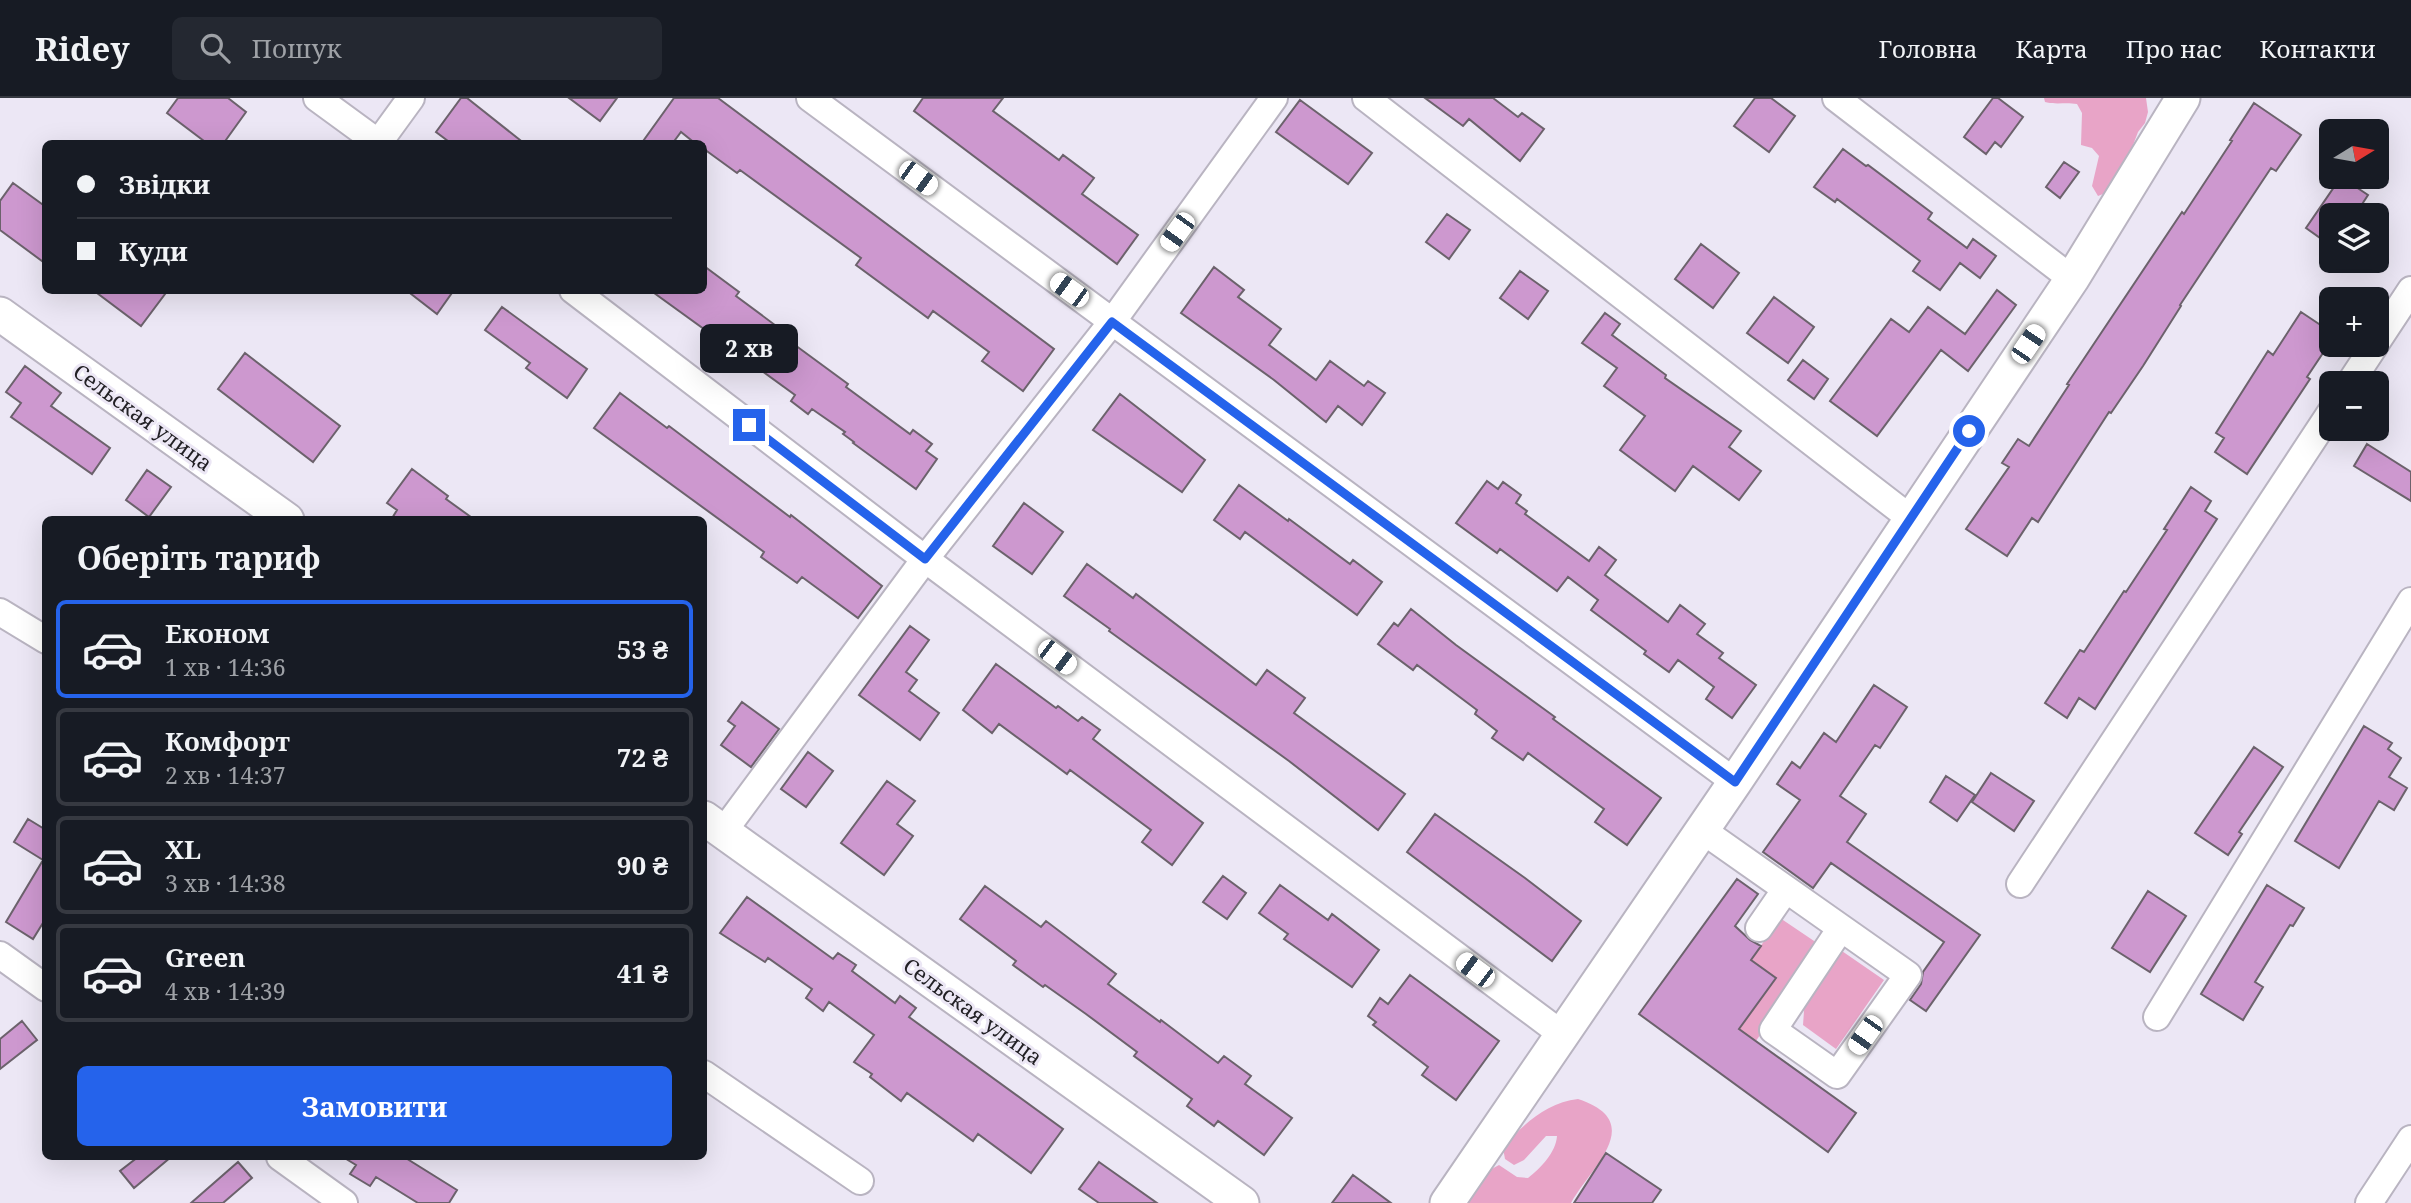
<!DOCTYPE html>
<html lang="uk">
<head>
<meta charset="utf-8">
<style>
	:root { --surface:#171b24; --page:#242831; --text:#f1f3f6; --muted:#9ea1a6; --line:#363941; --accent:#2563eb }
	body { margin:0; font-family:"Noto Serif",serif; background:var(--page); color:var(--text); height:100vh; display:flex; flex-direction:column; font-size:26px; white-space:nowrap }
	* { box-sizing:border-box; margin:0 }
	p { font-size:23px; color:var(--muted) }
	.icon { flex:none; width:38px; height:38px; fill:none; stroke:currentColor; stroke-width:2; stroke-linecap:round; stroke-linejoin:round }
	.map { position:relative; flex:1; overflow:hidden }
	.sheet { position:absolute; left:42px; top:418px; width:665px; height:644px; display:flex; flex-direction:column; background:var(--surface); border-radius:10px; box-shadow:0 7px 28px #0002 }
	.sheet>* { flex:none }
	.hud { position:absolute; left:42px; top:42px; width:665px; height:154px; border-radius:10px; box-shadow:0 7px 28px #0002; display:grid; align-content:center; height:154px; padding:0 35px; background:var(--surface) }
	.needle { width:46px; rotate:79deg }
	.tools { position:absolute; left:2319px; top:21px; display:grid; gap:14px }
	.tools a { display:grid; place-items:center; width:70px; height:70px; border-radius:10px; background:var(--surface); box-shadow:0 7px 28px #0002; font-size:35px }
	.end { position:absolute; width:32px; height:32px; margin:-16px; border:9px solid #2563eb; background:#fff; box-shadow:0 0 0 4px #fff }
	.from { border-radius:50% }
	.bubble { position:absolute; height:49px; border-radius:10px; background:var(--surface); box-shadow:0 7px 28px #0002; font-size:23px; font-weight:700; line-height:49px; text-align:center }
	.car { position:absolute; width:21px; height:42px; margin:-21px -10px; border-radius:9px; box-shadow:0 0 5px 2px #0007; background:linear-gradient(#fff 24%,#345 0 40%,#fff 0 76%,#345 0 86%,#fff 0) }
	.hud b { display:flex; align-items:center; gap:24px; height:66px; font-size:26px }
	.hud b+b { border-top:2px solid var(--line) }
	.hud i { width:18px; height:18px; background:var(--text) }
	ul { padding:0; list-style:none }
	li { display:flex; align-items:center; gap:21px; height:98px; margin:0 14px 10px; padding:0 21px; border:4px solid var(--line); border-radius:10px }
	li div { flex:1 }
	li b { display:block; font-size:26px }
	li em { font-style:normal; font-weight:700 }
	li.on { border-color:var(--accent) }
	li>.icon { width:63px; height:63px; stroke-width:1.5 }
	h2 { padding:0 35px; font-size:32px; line-height:84px }
	.primary-button { display:flex; gap:14px; margin-top:auto; padding:14px 35px }
	.primary-button a { flex:1; height:80px; border-radius:10px; background:var(--accent); color:#fff; font-size:28px; font-weight:700; line-height:80px; text-align:center }
	header { display:flex; align-items:center; gap:42px; box-sizing:border-box; height:98px; padding:0 35px; background:var(--surface); border-bottom:2px solid var(--line) }
	header strong { font-size:33px }
	nav { display:flex; gap:38px; margin-inline-start:auto; font-size:24px }
	.search { width:490px; height:63px; background:var(--page); display:flex; align-items:center; gap:18px; box-sizing:border-box; padding:0 24px; border-radius:10px; color:var(--muted); font-size:26px }
	.map>svg:first-child { display:block }
	.green { fill:#e8a4c7 }
	.building { fill:#cd98cf; stroke:#6c626c; stroke-width:2 }
	.lines { fill:none; stroke-linecap:round; stroke-linejoin:round }
	.minor-casing { stroke:#b9b4c1; stroke-width:30 }
	.major-casing { stroke:#b9b4c1; stroke-width:37 }
	.minor { stroke:#fff; stroke-width:26 }
	.major { stroke:#fff; stroke-width:33 }
	.route { stroke:#2563eb; stroke-width:9 }
	.labels { text-anchor:middle; dominant-baseline:central; stroke-width:6; stroke-linejoin:round; paint-order:stroke }
	.street-label { font-size:21px; fill:#222025; stroke:#ece7f5 }
</style>
</head>
<body>
<header>
<strong>Ridey</strong>
<div class="search"><svg class="icon" aria-label="search" viewBox="0 0 24 24"><circle cx="10" cy="10" r="6"/><path d="M15 15l6 6"/></svg>Пошук</div>
<nav><a>Головна</a><a>Карта</a><a>Про нас</a><a>Контакти</a></nav>
</header>
<div class="map">
<svg width="2411" height="1105" viewBox="0 0 2411 1105">
	<rect width="100%" height="100%" fill="#ece7f5"/>
	<path class="green" d="M 2044,0 L 2146,0 L 2148,14 L 2145,25 L 2138,34 L 2130,55 L 2108,94 L 2098,98 L 2092,88 L 2099,58 L 2092,50 L 2081,47 L 2082,15 L 2077,6 C 2065,4 2057,7 2045,4 Z
		M 1780,820 L 1820,847 L 1756,943 L 1739,931 L 1776,880 L 1751,862 Z
		M 1839,851 L 1884,882 L 1836,951 L 1803,927 L 1805,899 Z
		M 1578,1001 C 1648,1024 1591,1069 1571,1105 L 1467,1105 C 1481,1091 1475,1079 1499,1067 L 1517,1079 L 1528,1080 C 1541,1070 1556,1054 1557,1038 L 1546,1038 L 1524,1062 L 1514,1067 L 1505,1061 L 1503,1050 C 1523,1026 1546,1005 1578,1001 Z"/>
	<path class="building" d="M 178,0 L 228,0 L 246,14 L 223,46 L 208,46 L 167,15 Z
		M 461,0 L 467,0 L 525,46 L 452,46 L 436,34 Z
		M 569,0 L 617,0 L 600,23 Z
		M 674,0 L 718,0 L 1054,251 L 1023,293 L 982,263 L 989,254 L 933,213 L 928,220 L 856,167 L 861,160 L 740,72 L 737,75 L 704,51 L 704,46 L 696,46 L 681,34 L 672,46 L 641,46 Z
		M 923,0 L 1003,0 L 993,13 L 1059,62 L 1063,57 L 1094,80 L 1082,96 L 1138,137 L 1117,166 L 914,13 Z
		M 1425,0 L 1493,0 L 1518,19 L 1522,15 L 1544,31 L 1520,63 L 1469,21 L 1463,28 Z
		M 1755,0 L 1771,0 L 1795,18 L 1769,54 L 1734,28 Z
		M 1993,0 L 1998,0 L 2023,19 L 2001,49 L 1995,44 L 1986,56 L 1964,39 Z
		M 1300,2 L 1372,55 L 1348,86 L 1276,34 Z
		M 2254,5 L 2301,37 L 2276,73 L 2271,70 L 2180,207 L 2181,208 L 2143,268 L 2111,315 L 2109,314 L 2038,424 L 2032,420 L 2007,458 L 1966,431 L 2009,369 L 2002,365 L 2018,341 L 2029,348 L 2069,287 L 2067,286 L 2182,114 L 2184,116 L 2232,43 L 2230,42 Z
		M 1843,51 L 1866,68 L 1868,67 L 1932,115 L 1928,121 L 1967,150 L 1973,141 L 1996,158 L 1980,180 L 1960,165 L 1940,192 L 1913,173 L 1920,163 L 1837,101 L 1835,104 L 1814,89 Z
		M 2064,64 L 2079,74 L 2060,100 L 2046,89 Z
		M 2341,79 L 2368,97 L 2355,117 L 2329,117 L 2331,131 L 2323,142 L 2306,130 Z
		M 13,85 L 46,109 L 46,166 L 0,132 L 0,103 Z
		M 1447,116 L 1470,132 L 1449,161 L 1426,144 Z
		M 1701,146 L 1739,175 L 1713,210 L 1675,181 Z
		M 704,168 L 739,194 L 736,198 L 787,236 L 784,239 L 848,286 L 846,289 L 910,336 L 913,332 L 932,346 L 926,353 L 937,361 L 916,391 L 853,345 L 854,344 L 843,336 L 845,334 L 812,311 L 808,316 L 791,303 L 795,297 L 650,192 L 704,192 Z
		M 1214,169 L 1244,192 L 1238,199 L 1281,231 L 1269,247 L 1316,282 L 1330,263 L 1364,288 L 1368,283 L 1385,295 L 1362,327 L 1338,308 L 1326,324 L 1274,282 L 1181,215 Z
		M 1520,173 L 1548,193 L 1528,221 L 1500,200 Z
		M 93,192 L 168,192 L 141,228 Z
		M 406,192 L 454,192 L 437,216 Z
		M 1997,192 L 2016,207 L 1968,273 L 1941,252 L 1877,338 L 1830,303 L 1891,221 L 1909,234 L 1928,209 L 1965,236 Z
		M 1774,199 L 1814,229 L 1788,265 L 1747,235 Z
		M 502,209 L 587,271 L 567,300 L 526,270 L 530,265 L 485,232 Z
		M 2301,214 L 2331,234 L 2331,243 L 2307,279 L 2310,281 L 2247,376 L 2215,354 L 2224,340 L 2216,335 L 2268,253 L 2273,257 Z
		M 1605,215 L 1620,226 L 1612,237 L 1666,277 L 1665,280 L 1741,333 L 1729,349 L 1761,373 L 1739,402 L 1693,368 L 1675,393 L 1620,352 L 1645,318 L 1604,288 L 1617,270 L 1582,245 Z
		M 245,255 L 340,328 L 313,364 L 218,291 Z
		M 1803,262 L 1828,281 L 1814,301 L 1788,282 Z
		M 25,268 L 61,295 L 51,308 L 110,350 L 92,376 L 11,319 L 21,305 L 6,294 Z
		M 620,295 L 667,330 L 669,328 L 790,419 L 791,417 L 882,488 L 858,520 L 802,479 L 797,485 L 761,459 L 764,454 L 594,330 Z
		M 1120,296 L 1205,362 L 1182,394 L 1093,332 Z
		M 2367,346 L 2411,374 L 2411,403 L 2354,368 Z
		M 412,371 L 448,398 L 446,401 L 475,422 L 391,422 L 397,412 L 387,405 Z
		M 147,372 L 171,389 L 149,419 L 126,402 Z
		M 1487,383 L 1498,391 L 1503,384 L 1521,397 L 1516,405 L 1527,413 L 1525,416 L 1589,463 L 1599,449 L 1616,462 L 1605,477 L 1668,524 L 1680,507 L 1705,526 L 1697,536 L 1723,555 L 1719,560 L 1756,587 L 1732,620 L 1706,601 L 1714,589 L 1678,562 L 1669,574 L 1644,556 L 1646,553 L 1591,512 L 1598,502 L 1568,479 L 1557,493 L 1500,451 L 1497,455 L 1456,425 Z
		M 1239,387 L 1288,423 L 1289,421 L 1350,466 L 1353,462 L 1382,484 L 1357,517 L 1245,434 L 1240,441 L 1214,422 Z
		M 2191,389 L 2211,403 L 2205,413 L 2217,421 L 2095,611 L 2079,600 L 2067,620 L 2045,605 L 2080,552 L 2084,554 L 2124,493 L 2126,494 L 2167,432 L 2164,431 Z
		M 1024,405 L 1063,434 L 1032,476 L 993,448 Z
		M 1087,466 L 1133,500 L 1136,496 L 1256,587 L 1267,572 L 1305,600 L 1294,615 L 1405,696 L 1378,732 L 1289,663 L 1109,533 L 1110,531 L 1064,498 Z
		M 1411,511 L 1456,547 L 1555,619 L 1553,621 L 1661,700 L 1627,747 L 1595,724 L 1604,711 L 1528,655 L 1523,662 L 1492,640 L 1497,633 L 1475,616 L 1477,612 L 1417,567 L 1413,572 L 1378,546 L 1394,525 L 1398,528 Z
		M 910,528 L 929,542 L 906,574 L 917,582 L 909,593 L 939,615 L 920,642 L 859,597 Z
		M 996,566 L 1056,610 L 1058,608 L 1078,623 L 1082,619 L 1100,632 L 1093,641 L 1203,725 L 1172,767 L 1142,744 L 1151,732 L 1070,672 L 1067,676 L 999,626 L 992,635 L 963,612 Z
		M 1874,587 L 1907,609 L 1880,650 L 1875,647 L 1840,698 L 1866,716 L 1847,744 L 1980,837 L 1926,913 L 1910,902 L 1921,886 L 1923,874 L 1944,844 L 1831,765 L 1813,790 L 1763,754 L 1800,702 L 1777,686 L 1792,664 L 1800,670 L 1824,635 L 1836,644 Z
		M 742,604 L 779,631 L 751,669 L 721,647 L 735,628 L 728,623 Z
		M 2364,628 L 2392,645 L 2388,651 L 2401,660 L 2389,679 L 2407,690 L 2394,712 L 2379,703 L 2339,770 L 2295,743 Z
		M 2254,649 L 2283,669 L 2239,734 L 2242,736 L 2228,757 L 2195,735 Z
		M 808,654 L 833,673 L 806,709 L 781,691 Z
		M 1991,675 L 2034,703 L 2014,733 L 1972,704 Z
		M 1946,678 L 1975,697 L 1957,723 L 1930,704 Z
		M 887,683 L 915,703 L 897,726 L 913,738 L 884,777 L 841,745 Z
		M 1435,716 L 1525,780 L 1581,823 L 1552,863 L 1407,754 Z
		M 28,721 L 46,732 L 46,820 L 33,841 L 6,824 L 43,762 L 14,744 Z
		M 1223,778 L 1246,795 L 1227,821 L 1203,804 Z
		M 1737,781 L 1758,796 L 1735,828 L 1750,842 L 1761,848 L 1751,862 L 1776,880 L 1739,931 L 1856,1015 L 1828,1054 L 1639,916 Z
		M 1280,787 L 1328,822 L 1332,816 L 1379,852 L 1352,889 L 1284,841 L 1288,836 L 1259,815 Z
		M 2267,787 L 2304,810 L 2293,828 L 2290,827 L 2255,884 L 2263,889 L 2243,922 L 2201,896 Z
		M 985,788 L 1041,829 L 1046,823 L 1116,876 L 1108,886 L 1160,924 L 1161,922 L 1218,965 L 1224,958 L 1251,978 L 1245,986 L 1292,1020 L 1264,1057 L 1218,1023 L 1214,1028 L 1187,1008 L 1192,1001 L 1134,958 L 1137,954 L 1086,916 L 1045,887 L 1043,889 L 1013,867 L 1016,863 L 960,821 Z
		M 2148,793 L 2186,818 L 2150,874 L 2112,850 Z
		M 747,799 L 833,861 L 838,855 L 856,867 L 852,873 L 895,905 L 900,898 L 916,910 L 909,919 L 1063,1031 L 1031,1075 L 978,1036 L 973,1043 L 907,995 L 901,1003 L 870,979 L 872,976 L 854,964 L 874,937 L 829,904 L 823,913 L 806,900 L 812,891 L 768,860 L 765,864 L 720,835 Z
		M 1410,877 L 1499,943 L 1456,1002 L 1422,977 L 1428,969 L 1373,927 L 1376,924 L 1368,918 L 1380,900 L 1388,906 Z
		M 22,923 L 37,942 L 0,971 L 0,941 Z
		M 1606,1055 L 1661,1092 L 1652,1105 L 1574,1105 Z
		M 138,1059 L 171,1059 L 134,1090 L 120,1073 Z
		M 343,1059 L 404,1059 L 457,1092 L 449,1105 L 418,1105 L 376,1079 L 370,1088 L 350,1076 L 356,1067 Z
		M 238,1064 L 252,1080 L 223,1105 L 191,1105 Z
		M 1099,1064 L 1157,1105 L 1099,1105 L 1079,1091 Z
		M 1353,1077 L 1391,1105 L 1332,1105 Z"/>
	<g class="lines">
		<g class="minor-casing">
			<path id="minor" d="M 317,0 L 380,46
				M 810,0 L 1735,684
				M 1366,0 L 1910,420
				M 1836,0 L 2072,181
				M 379,44 L 411,0
				M 573,192 L 925,461 L 1563,937
				M 2376,245 L 2411,192
				M 2350,285 L 2375,247
				M 0,514 L 46,542
				M 1702,732 L 1908,877 L 1837,977 L 1773,932 L 1841,830
				M 723,734 L 925,461 L 1112,224 L 1274,0
				M 2020,786 L 2331,314
				M 1759,830 L 1786,791
				M 0,857 L 46,890
				M 2157,919 L 2411,503
				M 704,976 L 860,1083
				M 280,1059 L 344,1105
				M 2369,1105 L 2411,1041"/>
		</g>
		<g class="major-casing">
			<path id="major" d="M 0,216 L 287,422
				M 704,720 L 1242,1105
				M 1447,1105 L 1735,684 L 2072,181 L 2183,0"/>
		</g>
		<use href="#minor" class="minor"/>
		<use href="#major" class="major"/>
	</g>
	<g class="lines">
		<path class="route" d="M 749,327 L 925,461 L 1112,224 L 1735,684 L 1969,333"/>
	</g>
	<g class="labels">
		<g class="street-label">
			<text transform="translate(143 319) rotate(36)">Сельская улица</text>
			<text transform="translate(973 913) rotate(36)">Сельская улица</text>
		</g>
	</g>
</svg>
<div class="tools">
<a><svg class="needle" viewBox="-14 -14 28 28"><path d="M0-13l5 13h-10z" fill="#e53935"/><path d="M0 13l5-13h-10z" fill="#9ea1a6"/></svg></a>
<a><svg class="icon" aria-label="layers" viewBox="0 0 24 24"><path d="M12 4l9 5-9 5-9-5zM3 14l9 5 9-5"/></svg></a>
<a>+</a>
<a>−</a>
</div>
<i class="end from" style="left:1969px;top:333px"></i>
<i class="end" style="left:749px;top:327px"></i>
<div class="bubble" style="left:700px;top:226px;width:98px">2 хв</div>
<i class="car" style="left:918px;top:80px;rotate:126deg"></i>
<i class="car" style="left:1177px;top:134px;rotate:216deg"></i>
<i class="car" style="left:1069px;top:192px;rotate:306deg"></i>
<i class="car" style="left:2028px;top:246px;rotate:34deg"></i>
<i class="car" style="left:1057px;top:559px;rotate:127deg"></i>
<i class="car" style="left:1475px;top:872px;rotate:307deg"></i>
<i class="car" style="left:1865px;top:937px;rotate:215deg"></i>
<div class="hud">
<b><i class="from"></i>Звідки</b>
<b><i></i>Куди</b>
</div>
<section class="sheet">
<h2>Оберіть тариф</h2>
<ul>
<li class="on"><svg class="icon" aria-label="car" viewBox="0 0 24 24"><path d="M5 17H2v-5l4-1 3-4h7l3 4 3 1v5h-3M9 17h6M6 11h13"/><circle cx="7" cy="17" r="2"/><circle cx="17" cy="17" r="2"/></svg><div><b>Економ</b><p>1 хв · 14:36</p></div><em>53 ₴</em></li>
<li><svg class="icon" aria-label="car" viewBox="0 0 24 24"><path d="M5 17H2v-5l4-1 3-4h7l3 4 3 1v5h-3M9 17h6M6 11h13"/><circle cx="7" cy="17" r="2"/><circle cx="17" cy="17" r="2"/></svg><div><b>Комфорт</b><p>2 хв · 14:37</p></div><em>72 ₴</em></li>
<li><svg class="icon" aria-label="car" viewBox="0 0 24 24"><path d="M5 17H2v-5l4-1 3-4h7l3 4 3 1v5h-3M9 17h6M6 11h13"/><circle cx="7" cy="17" r="2"/><circle cx="17" cy="17" r="2"/></svg><div><b>XL</b><p>3 хв · 14:38</p></div><em>90 ₴</em></li>
<li><svg class="icon" aria-label="car" viewBox="0 0 24 24"><path d="M5 17H2v-5l4-1 3-4h7l3 4 3 1v5h-3M9 17h6M6 11h13"/><circle cx="7" cy="17" r="2"/><circle cx="17" cy="17" r="2"/></svg><div><b>Green</b><p>4 хв · 14:39</p></div><em>41 ₴</em></li>
</ul>
<div class="primary-button"><a>Замовити</a></div>
</section>
</div>
</body>
</html>
